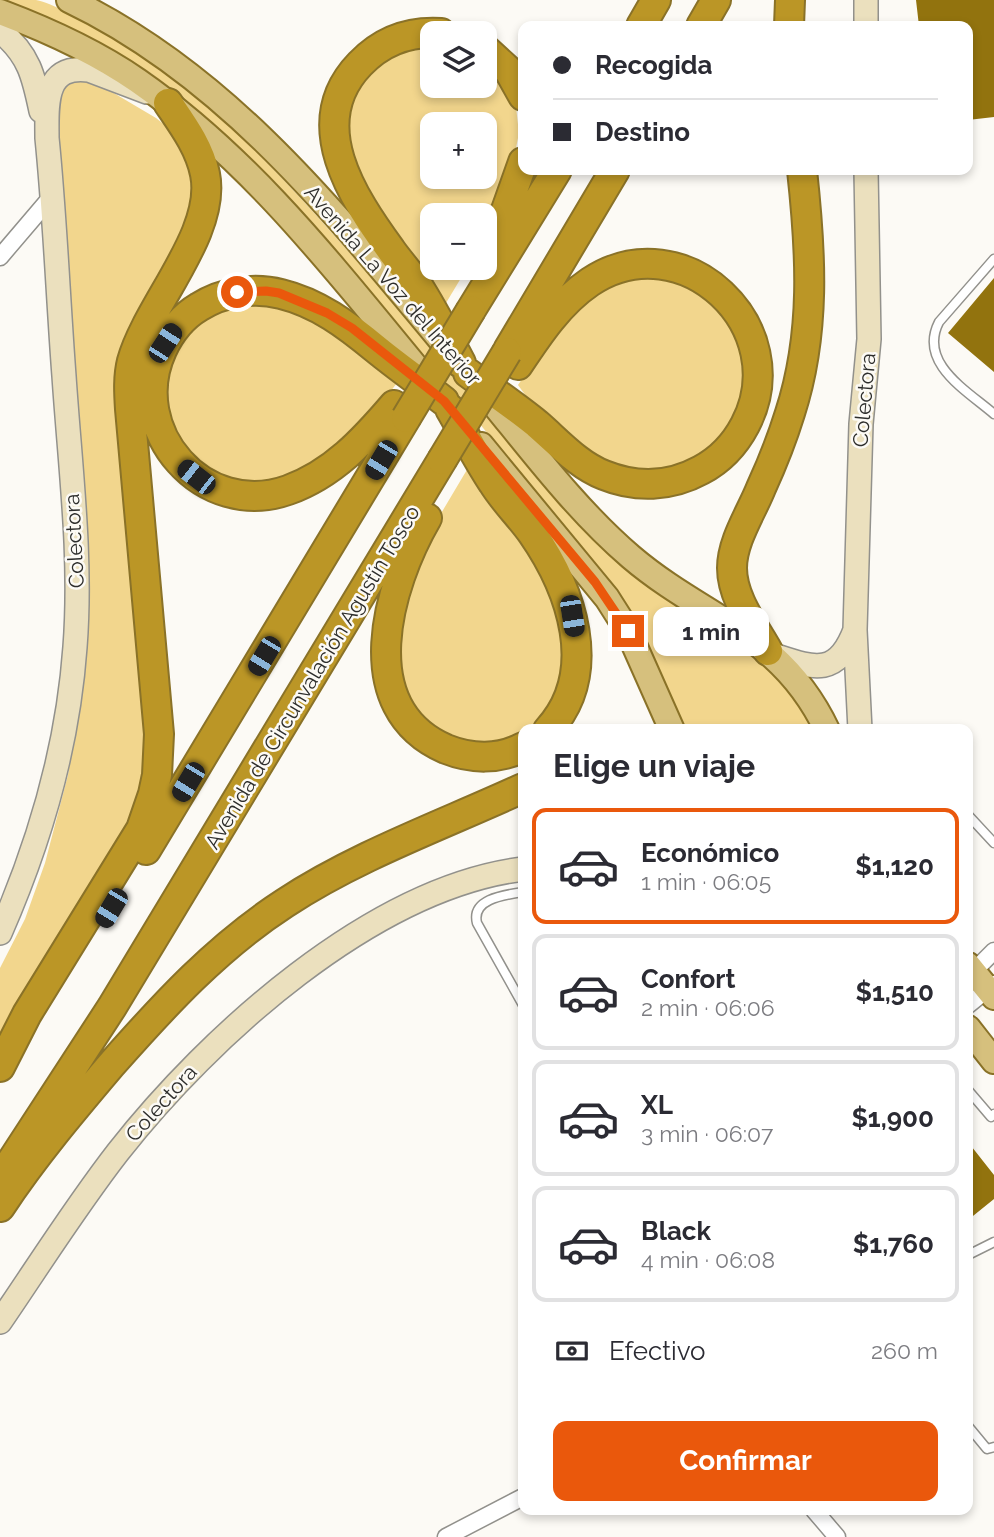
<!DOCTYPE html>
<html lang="es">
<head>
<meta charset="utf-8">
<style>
	:root { --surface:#fff; --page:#f7f7f7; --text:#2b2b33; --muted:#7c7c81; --line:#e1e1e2; --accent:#ea580c }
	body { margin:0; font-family:Raleway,sans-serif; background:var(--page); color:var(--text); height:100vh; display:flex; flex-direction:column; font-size:26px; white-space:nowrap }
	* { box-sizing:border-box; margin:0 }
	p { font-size:23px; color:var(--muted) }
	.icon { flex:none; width:38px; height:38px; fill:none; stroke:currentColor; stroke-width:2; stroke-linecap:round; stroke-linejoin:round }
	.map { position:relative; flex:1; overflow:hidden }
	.details { position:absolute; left:518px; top:724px; width:455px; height:791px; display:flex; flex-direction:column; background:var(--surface); border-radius:14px; box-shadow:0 4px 10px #0003 }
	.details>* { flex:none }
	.hud { position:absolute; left:518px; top:21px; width:455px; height:154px; border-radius:14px; box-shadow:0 4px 10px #0003; display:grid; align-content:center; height:154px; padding:0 35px; background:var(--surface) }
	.buttons { position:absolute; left:420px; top:21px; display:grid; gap:14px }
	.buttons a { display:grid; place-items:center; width:77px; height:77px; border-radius:14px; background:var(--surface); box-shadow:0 4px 10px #0003; font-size:35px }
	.end { position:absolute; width:32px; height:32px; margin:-16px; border:9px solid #ea580c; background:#fff; box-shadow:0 0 0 4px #fff }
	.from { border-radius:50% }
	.bubble { position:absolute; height:49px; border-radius:14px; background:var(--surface); box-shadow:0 4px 10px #0003; font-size:23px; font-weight:700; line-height:49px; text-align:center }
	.car { position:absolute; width:21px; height:42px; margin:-21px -10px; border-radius:9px; box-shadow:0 0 5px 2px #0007; background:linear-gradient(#222 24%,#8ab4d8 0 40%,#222 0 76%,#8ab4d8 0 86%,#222 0) }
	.hud b { display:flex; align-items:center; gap:24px; height:66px; font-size:26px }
	.hud b+b { border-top:2px solid var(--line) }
	.hud i { width:18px; height:18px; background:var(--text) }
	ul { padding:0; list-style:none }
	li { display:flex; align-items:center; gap:21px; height:116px; margin:0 14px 10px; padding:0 21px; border:4px solid var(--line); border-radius:14px }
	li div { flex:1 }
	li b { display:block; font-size:26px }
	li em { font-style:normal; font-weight:700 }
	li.current { border-color:var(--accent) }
	li>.icon { width:63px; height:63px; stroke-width:1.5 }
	h2 { padding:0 35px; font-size:32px; line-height:84px }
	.pay { display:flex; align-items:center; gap:18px; height:77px; padding:0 35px; font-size:26px }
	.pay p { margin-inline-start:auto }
	.cta { display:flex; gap:14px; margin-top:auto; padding:14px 35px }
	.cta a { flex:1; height:80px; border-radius:14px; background:var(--accent); color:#fff; font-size:28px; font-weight:700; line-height:80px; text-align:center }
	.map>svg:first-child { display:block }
	.green { fill:#f2d68d; fill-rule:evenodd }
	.building { fill:#92730e }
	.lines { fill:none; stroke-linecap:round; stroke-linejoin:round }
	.lane-casing { stroke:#92918c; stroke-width:11 }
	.street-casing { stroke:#92918c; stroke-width:19 }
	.secondary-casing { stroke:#92918c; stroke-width:26 }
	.primary-casing { stroke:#8a7228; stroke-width:28 }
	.highway-casing { stroke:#8a7228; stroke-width:32 }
	.lane { stroke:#fff; stroke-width:8 }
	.street { stroke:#fff; stroke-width:16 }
	.secondary { stroke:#ebe0be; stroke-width:23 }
	.primary { stroke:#d6c07d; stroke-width:24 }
	.highway { stroke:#bb9626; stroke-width:28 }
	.highway-bridge-casing { stroke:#8a7228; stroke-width:32; stroke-linecap:butt }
	.highway-bridge { stroke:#bb9626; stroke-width:28 }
	.route { stroke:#ea580c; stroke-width:9 }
	.labels { text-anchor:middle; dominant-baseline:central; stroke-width:5; stroke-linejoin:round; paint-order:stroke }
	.street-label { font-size:21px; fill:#2e2e2c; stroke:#fcfaf5 }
</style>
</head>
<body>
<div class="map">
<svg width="994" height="1537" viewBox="0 0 994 1537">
	<rect width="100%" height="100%" fill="#fcfaf5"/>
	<path class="green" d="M 2,0 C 13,0 25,0 36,0 C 53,3 80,20 96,29 C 183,75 251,143 316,215 C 370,275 421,336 473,397 C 519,453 565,510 617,560 C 663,604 724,628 771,671 C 789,687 801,709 813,730 L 687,730 L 676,710 L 513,464 L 353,271 L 278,185 L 193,107 L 152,74 L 117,52 L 75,31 Z
		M 432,43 L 432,86 L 485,86 L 485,61 L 516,107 L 519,133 L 513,163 L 485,231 L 485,215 L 432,215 L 432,268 L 467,268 L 446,303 L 392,233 L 346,150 L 350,99 L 382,58 ZM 432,124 L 485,124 L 485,177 L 432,177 Z
		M 68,78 L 90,79 L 156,118 L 171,130 L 190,157 L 197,200 L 130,346 L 152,731 L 141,803 L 0,1037 L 0,968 L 25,919 L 45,863 L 68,775 L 86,651 L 88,560 L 55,98 Z
		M 642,277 L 668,279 L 707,295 L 741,339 L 746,390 L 726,434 L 689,464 L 648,474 L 598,461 L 537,411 L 518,385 C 544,348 569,306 610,285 C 619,280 632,279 642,277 Z
		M 249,301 L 296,310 L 358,346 L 397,383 L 369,419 L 304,471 L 259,485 L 214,475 L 178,444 L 163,405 L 173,349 L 204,316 Z
		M 468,468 L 529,548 L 563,620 L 564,677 L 547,714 L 533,727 L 523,730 L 523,733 L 501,743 L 465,744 L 418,717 L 398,675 L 399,616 L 427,537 Z"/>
	<path class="building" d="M 916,0 L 994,0 L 994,117 L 968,120 L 968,26 L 919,26 Z
		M 994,278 L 994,372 L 948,333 Z
		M 968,1142 L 994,1175 L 994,1199 L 968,1220 Z"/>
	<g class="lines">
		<g class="lane-casing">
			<path id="lane" d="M 994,259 L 939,322 C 918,363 966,390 994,414
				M 968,815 L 994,843
				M 523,892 C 504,895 471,899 477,923 L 523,1005
				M 968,1090 L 991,1117 L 994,1114
				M 968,1255 L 994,1242
				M 968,1426 L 987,1449 L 994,1447"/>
		</g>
		<g class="street-casing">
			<path id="street" d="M 0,257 L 52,196
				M 968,977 L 994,951
				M 968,1005 L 994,984
				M 814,1510 L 837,1537
				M 446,1537 L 523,1497"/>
		</g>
		<g class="secondary-casing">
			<path id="secondary" d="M 866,26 L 866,0
				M 0,31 C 29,54 34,77 41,111
				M 773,655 C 813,668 837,678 855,630
				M 860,730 L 855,630 L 861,424 L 869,339 L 866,170
				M 0,933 C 40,842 68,746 75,647 C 82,557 70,466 64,376 C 58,297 55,217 47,138 C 47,106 43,64 89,70 L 147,92
				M 0,1322 C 39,1265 76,1206 118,1152 C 209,1036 372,888 523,869"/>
		</g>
		<g class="primary-casing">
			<path id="primary" d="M 69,0 C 224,74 332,209 440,339
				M 0,12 C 48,30 96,52 138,81 C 253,161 338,273 426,379
				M 483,391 C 530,448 575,509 631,557 C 705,620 781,633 827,730
				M 481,445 L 607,598 L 628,631 L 672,730
				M 968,965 L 994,997
				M 968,1028 L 994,1061"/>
		</g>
		<g class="highway-casing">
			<path id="highway" d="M 641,26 L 656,0
				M 701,26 L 716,0
				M 789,26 L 790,0
				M 441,33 C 410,31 382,41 360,64 C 303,123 353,198 391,250 C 400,263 412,275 420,289 C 435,313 448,338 461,363
				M 485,49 L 509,71 L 523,96
				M 485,254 L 506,210 L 523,162
				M 471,310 L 557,170
				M 508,350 L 615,170
				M 468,373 C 491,390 515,406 537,424 C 558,442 578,465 604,475 C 636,488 670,487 701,470 C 720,460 735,444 745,425 C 796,328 683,220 590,282 C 559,303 538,335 518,365
				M 394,405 C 364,440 333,474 288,490 C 204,520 125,431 162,350 C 170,333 182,317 199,307 C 223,292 253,287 281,294 C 318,303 347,325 376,349 C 398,367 421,383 444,401
				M 450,409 C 464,433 477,459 493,483 C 504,501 520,516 532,533 C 571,589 601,672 548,730
				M 427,518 C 388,585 351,708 446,749 C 471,759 499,760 523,747
				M 768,651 C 754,626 732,598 732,568 C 732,541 751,513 761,488 C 772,464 782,439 790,413 C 816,333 811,252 802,170
				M 146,850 L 406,418
				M 0,1067 L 27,1014 L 141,829 L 153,794 L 157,775 L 159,734 L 130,409 C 129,393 128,377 132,361 C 148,304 217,233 205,174 C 200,148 183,125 168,103
				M 0,1179 L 112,1007 L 442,460
				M 0,1207 C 34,1156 72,1111 111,1065 C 164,1005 217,947 285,903 C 356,856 445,824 523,788"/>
		</g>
		<use href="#lane" class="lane"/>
		<use href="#street" class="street"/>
		<use href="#secondary" class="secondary"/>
		<use href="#primary" class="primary"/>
		<use href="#highway" class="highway"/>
		<g class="highway-bridge-casing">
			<path id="highway-bridge" d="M 406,418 L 471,310
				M 442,460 L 507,352"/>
		</g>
		<use href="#highway-bridge" class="highway-bridge"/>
	</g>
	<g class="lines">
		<path class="route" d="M 237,292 L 266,291 L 279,293 L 327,313 L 352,328 L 444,401 L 595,582 L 628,631"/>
	</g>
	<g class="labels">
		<g class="street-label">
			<text transform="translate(393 285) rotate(49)">Avenida La Voz del Interior</text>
			<text transform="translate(864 400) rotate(-85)">Colectora</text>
			<text transform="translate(74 541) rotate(-93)">Colectora</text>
			<text transform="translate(312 677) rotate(-59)">Avenida de Circunvalación Agustín Tosco</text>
			<text transform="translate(161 1103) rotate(-48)">Colectora</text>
		</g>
	</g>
</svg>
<div class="buttons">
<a><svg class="icon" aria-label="layers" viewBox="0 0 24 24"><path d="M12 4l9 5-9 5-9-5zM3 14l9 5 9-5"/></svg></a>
<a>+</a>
<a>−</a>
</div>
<i class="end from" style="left:237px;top:292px"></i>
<i class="end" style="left:628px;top:631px"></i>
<div class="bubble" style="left:653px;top:607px;width:116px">1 min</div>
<i class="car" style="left:165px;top:343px;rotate:33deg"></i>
<i class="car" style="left:381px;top:460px;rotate:211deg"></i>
<i class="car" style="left:196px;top:477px;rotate:308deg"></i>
<i class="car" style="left:572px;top:616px;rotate:171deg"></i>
<i class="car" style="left:264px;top:656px;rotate:211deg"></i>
<i class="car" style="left:188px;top:782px;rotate:211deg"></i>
<i class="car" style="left:111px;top:908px;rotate:211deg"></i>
<div class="hud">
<b><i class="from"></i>Recogida</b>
<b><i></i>Destino</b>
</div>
<section class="details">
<h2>Elige un viaje</h2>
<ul>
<li class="current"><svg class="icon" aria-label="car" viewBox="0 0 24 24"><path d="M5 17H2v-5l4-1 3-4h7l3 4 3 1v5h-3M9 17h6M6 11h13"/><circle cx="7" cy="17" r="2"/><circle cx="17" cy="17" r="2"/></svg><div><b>Económico</b><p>1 min · 06:05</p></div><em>$1,120</em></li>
<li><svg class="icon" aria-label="car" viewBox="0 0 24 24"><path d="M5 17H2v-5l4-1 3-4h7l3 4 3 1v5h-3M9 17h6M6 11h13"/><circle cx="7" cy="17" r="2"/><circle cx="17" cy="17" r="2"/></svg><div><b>Confort</b><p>2 min · 06:06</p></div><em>$1,510</em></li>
<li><svg class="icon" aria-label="car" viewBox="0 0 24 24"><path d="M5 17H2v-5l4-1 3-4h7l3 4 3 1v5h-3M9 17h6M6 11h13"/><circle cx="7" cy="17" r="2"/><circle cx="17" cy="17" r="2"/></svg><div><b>XL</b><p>3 min · 06:07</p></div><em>$1,900</em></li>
<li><svg class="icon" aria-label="car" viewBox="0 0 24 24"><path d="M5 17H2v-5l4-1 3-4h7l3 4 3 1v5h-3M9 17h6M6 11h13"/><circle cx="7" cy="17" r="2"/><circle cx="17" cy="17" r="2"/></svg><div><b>Black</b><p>4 min · 06:08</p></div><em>$1,760</em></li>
</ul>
<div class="pay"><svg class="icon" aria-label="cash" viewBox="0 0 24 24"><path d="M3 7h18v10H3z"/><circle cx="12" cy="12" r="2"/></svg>Efectivo<p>260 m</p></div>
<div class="cta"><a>Confirmar</a></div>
</section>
</div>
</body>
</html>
